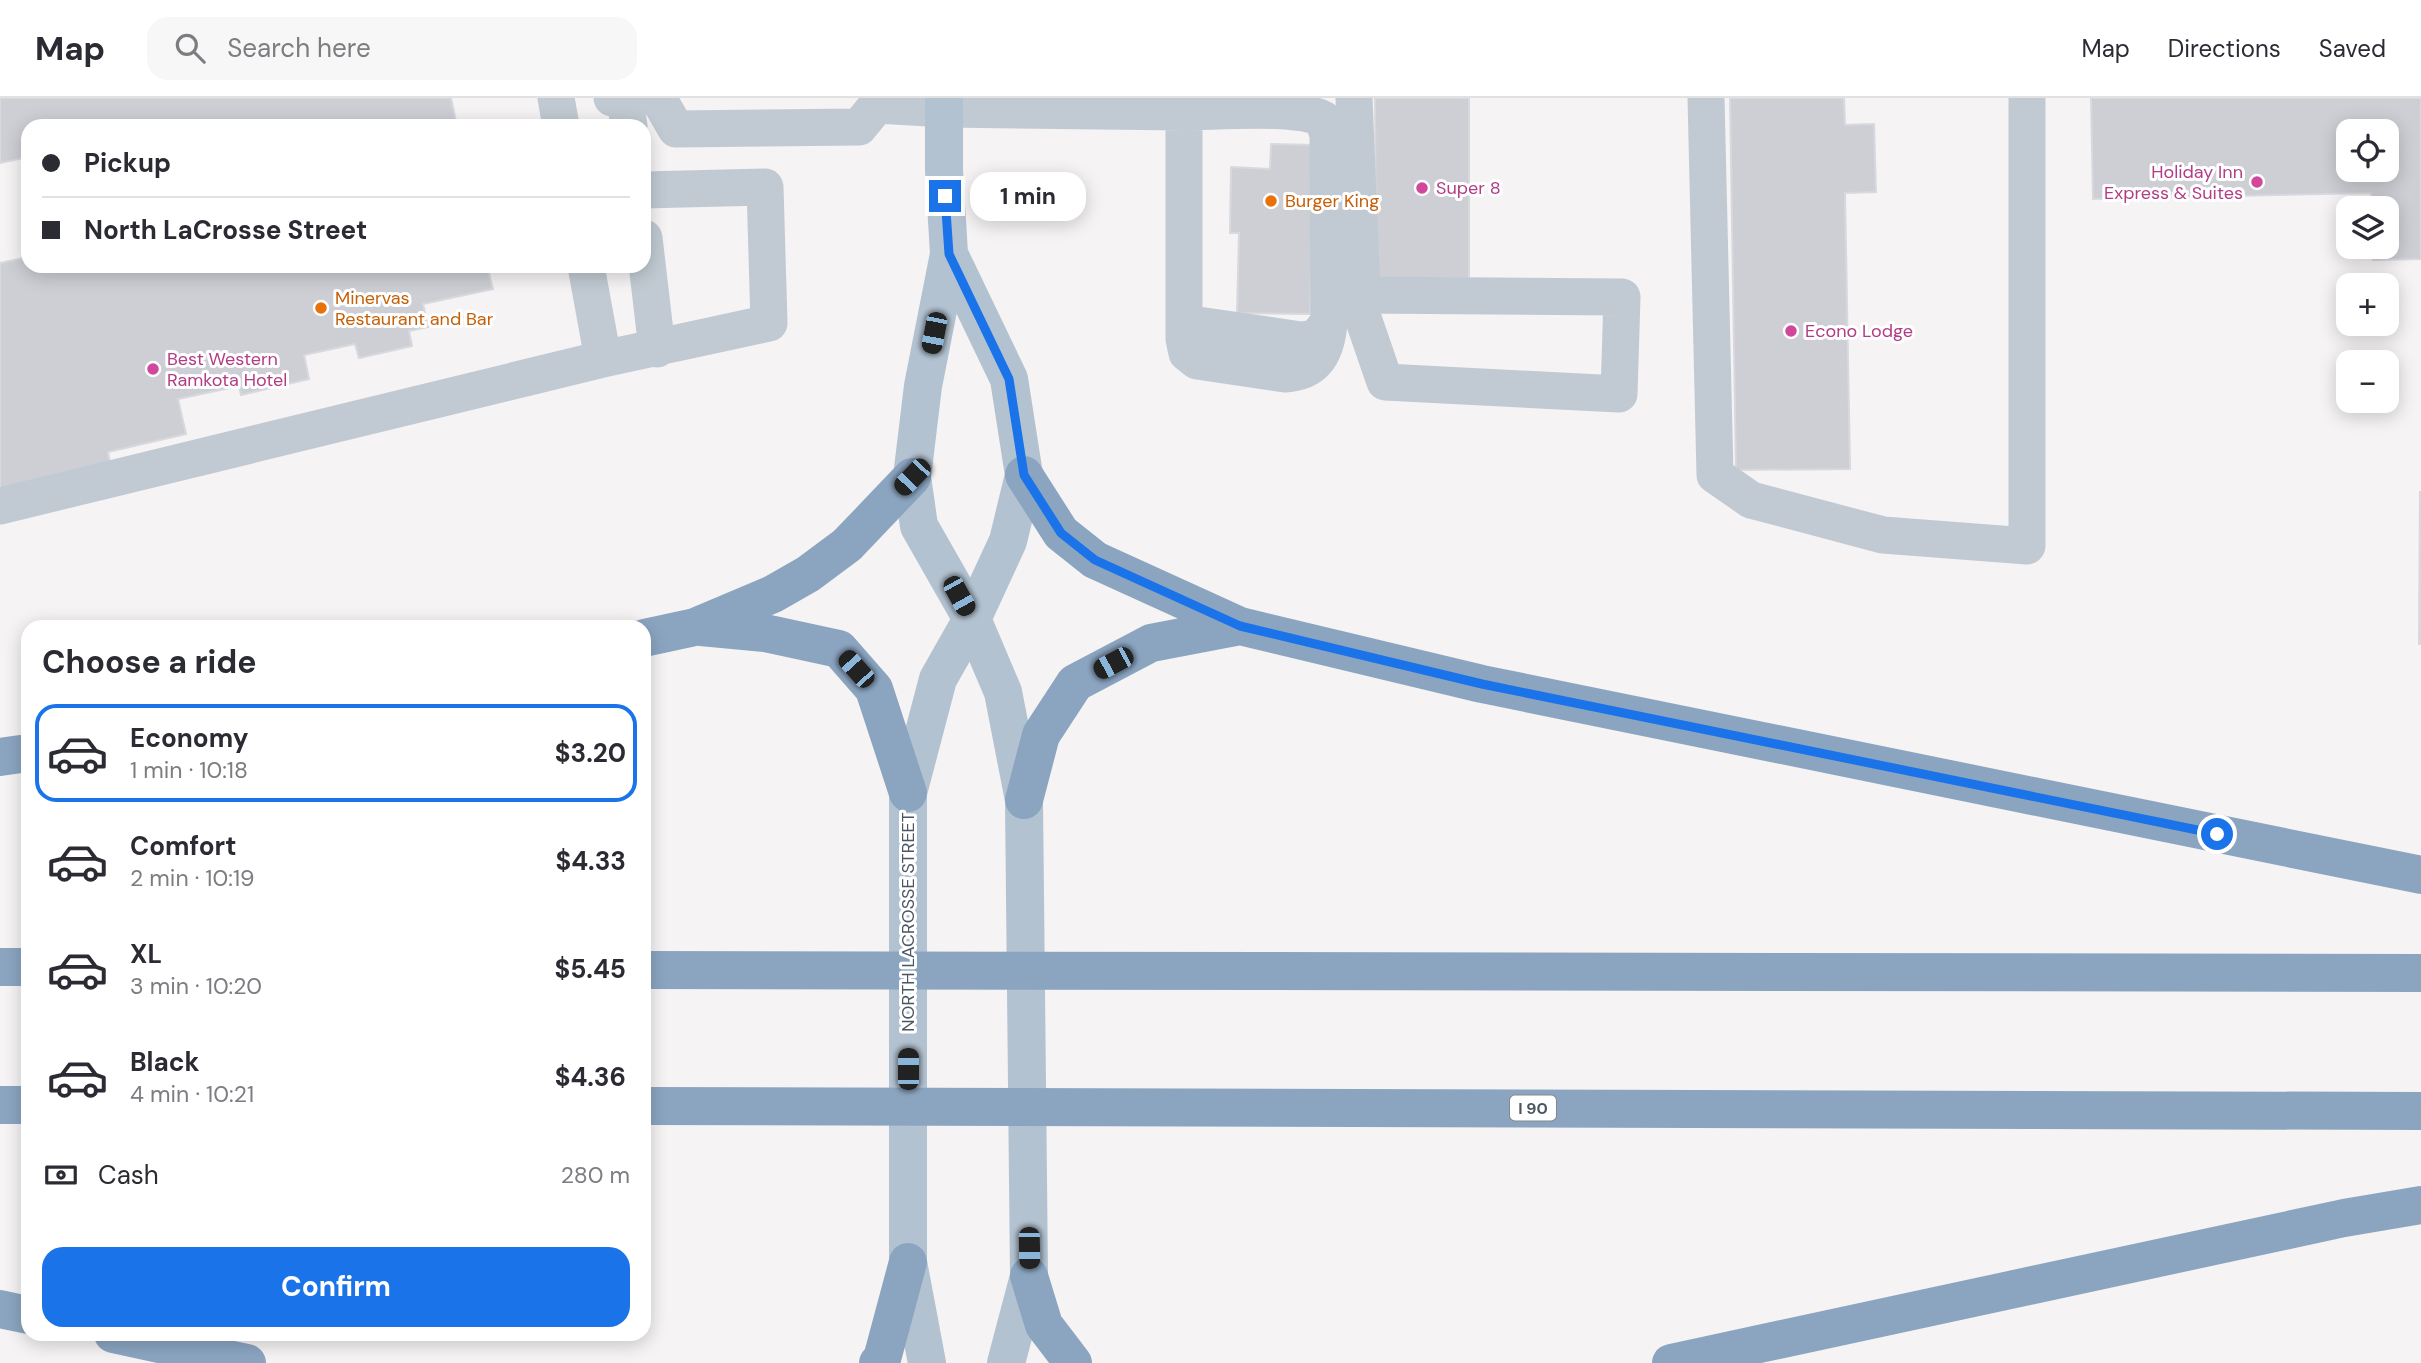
<!DOCTYPE html>
<html lang="en">
<head>
<meta charset="utf-8">
<style>
	:root { --surface:#fff; --page:#f7f7f7; --text:#2b2b33; --muted:#7c7c81; --line:#e1e1e2; --accent:#1a73e8 }
	body { margin:0; font-family:"DM Sans",sans-serif; background:var(--page); color:var(--text); height:100vh; display:flex; flex-direction:column; font-size:26px; white-space:nowrap }
	* { box-sizing:border-box; margin:0 }
	p { font-size:23px; color:var(--muted) }
	.icon { flex:none; width:38px; height:38px; fill:none; stroke:currentColor; stroke-width:2; stroke-linecap:round; stroke-linejoin:round }
	.map { position:relative; flex:1; overflow:hidden }
	.side { position:absolute; left:21px; top:522px; width:630px; height:721px; display:flex; flex-direction:column; background:var(--surface); border-radius:21px; box-shadow:0 4px 18px #0003 }
	.side>* { flex:none }
	.banner { position:absolute; left:21px; top:21px; width:630px; height:154px; border-radius:21px; box-shadow:0 4px 18px #0003; display:grid; align-content:center; height:154px; padding:0 21px; background:var(--surface) }
	.controls { position:absolute; left:2336px; top:21px; display:grid; gap:14px }
	.controls a { display:grid; place-items:center; width:63px; height:63px; border-radius:14px; background:var(--surface); box-shadow:0 4px 18px #0003; font-size:35px }
	.end { position:absolute; width:32px; height:32px; margin:-16px; border:9px solid #1a73e8; background:#fff; box-shadow:0 0 0 4px #fff }
	.from { border-radius:50% }
	.bubble { position:absolute; height:49px; border-radius:21px; background:var(--surface); box-shadow:0 4px 18px #0003; font-size:23px; font-weight:700; line-height:49px; text-align:center }
	.car { position:absolute; width:21px; height:42px; margin:-21px -10px; border-radius:9px; box-shadow:0 0 5px 2px #0007; background:linear-gradient(#222 24%,#8ab4d8 0 40%,#222 0 76%,#8ab4d8 0 86%,#222 0) }
	.banner b { display:flex; align-items:center; gap:24px; height:66px; font-size:26px }
	.banner b+b { border-top:2px solid var(--line) }
	.banner i { width:18px; height:18px; background:var(--text) }
	ul { padding:0; list-style:none }
	li { display:flex; align-items:center; gap:21px; height:98px; margin:0 14px 10px; padding:0 7px; border:4px solid transparent; border-radius:21px }
	li div { flex:1 }
	li b { display:block; font-size:26px }
	li em { font-style:normal; font-weight:700 }
	li.selected { border-color:var(--accent) }
	li>.icon { width:63px; height:63px; stroke-width:1.5 }
	h2 { padding:0 21px; font-size:32px; line-height:84px }
	.pay { display:flex; align-items:center; gap:18px; height:77px; padding:0 21px; font-size:26px }
	.pay p { margin-inline-start:auto }
	.primary-button { display:flex; gap:14px; margin-top:auto; padding:14px 21px }
	.primary-button a { flex:1; height:80px; border-radius:21px; background:var(--accent); color:#fff; font-size:28px; font-weight:700; line-height:80px; text-align:center }
	header { display:flex; align-items:center; gap:42px; box-sizing:border-box; height:98px; padding:0 35px; background:var(--surface); border-bottom:2px solid var(--line) }
	header strong { font-size:33px }
	nav { display:flex; gap:38px; margin-inline-start:auto; font-size:24px }
	.search { width:490px; height:63px; background:var(--page); display:flex; align-items:center; gap:18px; box-sizing:border-box; padding:0 24px; border-radius:21px; color:var(--muted); font-size:26px }
	.map>svg:first-child { display:block }
	.building { fill:#cdcfd5; stroke:#d7d9de; stroke-width:2; fill-rule:evenodd }
	.lines { fill:none; stroke-linecap:round; stroke-linejoin:round }
	.minor { stroke:#c1cad2; stroke-width:37 }
	.major { stroke:#b3c2d1; stroke-width:38 }
	.highway { stroke:#8ba5c1; stroke-width:38 }
	.route { stroke:#1a73e8; stroke-width:9 }
	.hotel-dot { fill:#d1479c; stroke:#fff; stroke-width:2.5 }
	.food-dot { fill:#e8710a; stroke:#fff; stroke-width:2.5 }
	.labels { text-anchor:middle; dominant-baseline:central; stroke-width:6; stroke-linejoin:round; paint-order:stroke }
	.shield { fill:#fff; stroke:#808990; stroke-width:2 }
	.shield-label { font-size:16px; font-weight:bold; fill:#4a5661 }
	.hotel-label { font-size:18px; fill:#b23c85; stroke:#fff; text-anchor:start }
	.food-label { font-size:18px; fill:#c56008; stroke:#fff; text-anchor:start }
	.street-label { font-size:18px; fill:#4a5661; stroke:#fff }
</style>
</head>
<body>
<header>
<strong>Map</strong>
<div class="search"><svg class="icon" aria-label="search" viewBox="0 0 24 24"><circle cx="10" cy="10" r="6"/><path d="M15 15l6 6"/></svg>Search here</div>
<nav><a>Map</a><a>Directions</a><a>Saved</a></nav>
</header>
<div class="map">
<svg width="2421" height="1265" viewBox="0 0 2421 1265">
	<rect width="100%" height="100%" fill="#f5f3f3"/>
	<path class="building" d="M 0,0 L 451,0 L 457,28 L 28,28 L 28,59 L 0,65 Z
		M 1375,0 L 1469,0 L 1469,180 L 1376,180 Z
		M 1730,0 L 1844,0 L 1845,27 L 1874,26 L 1876,94 L 1845,95 L 1850,371 L 1736,372 Z
		M 2091,0 L 2421,0 L 2421,161 L 2373,162 L 2372,149 L 2387,149 L 2387,110 L 2372,110 L 2371,95 L 2093,101 ZM 2348,33 L 2387,33 L 2387,72 L 2348,72 Z
		M 1271,46 L 1314,47 L 1310,216 L 1237,215 L 1239,135 L 1230,135 L 1231,69 L 1270,71 Z
		M 28,159 L 28,168 L 487,168 L 493,191 L 423,206 L 428,229 L 409,233 L 412,248 L 359,260 L 355,246 L 304,257 L 309,281 L 241,297 L 239,288 L 178,301 L 186,336 L 108,354 L 111,371 L 0,395 L 0,165 Z
		M 2420,394 L 2421,394 L 2421,546 L 2419,546 Z"/>
	<g class="lines">
		<path class="minor" d="M 556,0 L 561,28
			M 612,0 L 625,1 L 629,28
			M 658,0 L 676,31 L 859,29 L 877,7
			M 1354,0 L 1363,220 L 1385,284 L 1619,296 L 1622,199 L 1362,197
			M 1706,0 L 1715,377 L 1751,402 L 1883,437 L 2027,448 L 2027,0
			M 877,7 L 945,11 L 1184,14 L 1184,241 L 1187,255 L 1197,263 L 1285,276 C 1318,274 1327,253 1329,224
			M 1184,14 C 1217,14 1297,7 1323,21 L 1328,37 L 1329,224 L 1316,240 L 1301,242 L 1184,225
			M 644,140 L 657,251
			M 586,168 L 603,261
			M 0,408 L 603,261 L 769,225 L 765,89 L 644,92"/>
		<path class="major" d="M 944,0 L 944,72 L 949,156 L 923,288 L 912,379 L 919,428 L 972,521 L 1003,594 L 1024,702 L 1029,1178 L 1006,1265
			M 927,1265 L 908,1164 L 908,695 L 938,581 L 972,521 L 1008,443 L 1024,377 L 1009,281 L 949,156"/>
		<path class="highway" d="M 1024,377 L 1061,435 L 1095,462 L 1240,528 L 1482,586 L 2421,777
			M 701,529 L 765,535 L 839,551 L 874,591 L 908,695
			M 644,540 L 695,529 L 773,496 L 808,476 L 847,447 L 912,379
			M 0,659 L 28,655
			M 1024,702 L 1041,637 L 1075,585 L 1151,545 L 1240,528
			M 0,869 L 28,869
			M 644,872 L 2421,875
			M 0,1007 L 28,1007
			M 644,1008 L 2421,1013
			M 1029,1178 L 1044,1227 L 1073,1265
			M 0,1211 L 28,1217
			M 113,1236 L 247,1265
			M 878,1265 L 882,1261 L 908,1164
			M 1671,1265 L 2344,1120 L 2421,1107"/>
	</g>
	<g class="lines">
		<path class="route" d="M 945,98 L 949,156 L 1009,281 L 1024,377 L 1061,435 L 1095,462 L 1240,528 L 1482,586 L 2217,736"/>
	</g>
	<g class="hotel-dot">
		<circle cx="2257" cy="84" r="7"/>
		<circle cx="1422" cy="90" r="7"/>
		<circle cx="1791" cy="233" r="7"/>
		<circle cx="153" cy="271" r="7"/>
	</g>
	<g class="food-dot">
		<circle cx="1271" cy="103" r="7"/>
		<circle cx="321" cy="210" r="7"/>
	</g>
	<g class="labels">
		<rect class="shield" x="1510" y="997.5" width="46" height="25" rx="5"/>
		<g class="shield-label">
			<text x="1533" y="1010">I 90</text>
		</g>
		<g class="hotel-label">
			<text x="2243" y="74" text-anchor="end">Holiday Inn<tspan x="2243" dy="21">Express &amp; Suites</tspan></text>
			<text x="1436" y="90">Super 8</text>
			<text x="1805" y="233">Econo Lodge</text>
			<text x="167" y="261">Best Western<tspan x="167" dy="21">Ramkota Hotel</tspan></text>
		</g>
		<g class="food-label">
			<text x="1285" y="103">Burger King</text>
			<text x="335" y="200">Minervas<tspan x="335" dy="21">Restaurant and Bar</tspan></text>
		</g>
		<g class="street-label">
			<text transform="translate(908 824) rotate(-90)">NORTH LACROSSE STREET</text>
		</g>
	</g>
</svg>
<div class="controls">
<a><svg class="icon" aria-label="locate" viewBox="0 0 24 24"><circle cx="12" cy="12" r="6"/><path d="M12 2v4M12 18v4M2 12h4M18 12h4"/></svg></a>
<a><svg class="icon" aria-label="layers" viewBox="0 0 24 24"><path d="M12 4l9 5-9 5-9-5zM3 14l9 5 9-5"/></svg></a>
<a>+</a>
<a>−</a>
</div>
<i class="end from" style="left:2217px;top:736px"></i>
<i class="end" style="left:945px;top:98px"></i>
<div class="bubble" style="left:970px;top:74px;width:116px">1 min</div>
<i class="car" style="left:934px;top:235px;rotate:191deg"></i>
<i class="car" style="left:912px;top:379px;rotate:224deg"></i>
<i class="car" style="left:959px;top:498px;rotate:151deg"></i>
<i class="car" style="left:1113px;top:565px;rotate:242deg"></i>
<i class="car" style="left:856px;top:571px;rotate:318deg"></i>
<i class="car" style="left:908px;top:971px;rotate:0deg"></i>
<i class="car" style="left:1029px;top:1150px;rotate:179deg"></i>
<div class="banner">
<b><i class="from"></i>Pickup</b>
<b><i></i>North LaCrosse Street</b>
</div>
<section class="side">
<h2>Choose a ride</h2>
<ul>
<li class="selected"><svg class="icon" aria-label="car" viewBox="0 0 24 24"><path d="M5 17H2v-5l4-1 3-4h7l3 4 3 1v5h-3M9 17h6M6 11h13"/><circle cx="7" cy="17" r="2"/><circle cx="17" cy="17" r="2"/></svg><div><b>Economy</b><p>1 min · 10:18</p></div><em>$3.20</em></li>
<li><svg class="icon" aria-label="car" viewBox="0 0 24 24"><path d="M5 17H2v-5l4-1 3-4h7l3 4 3 1v5h-3M9 17h6M6 11h13"/><circle cx="7" cy="17" r="2"/><circle cx="17" cy="17" r="2"/></svg><div><b>Comfort</b><p>2 min · 10:19</p></div><em>$4.33</em></li>
<li><svg class="icon" aria-label="car" viewBox="0 0 24 24"><path d="M5 17H2v-5l4-1 3-4h7l3 4 3 1v5h-3M9 17h6M6 11h13"/><circle cx="7" cy="17" r="2"/><circle cx="17" cy="17" r="2"/></svg><div><b>XL</b><p>3 min · 10:20</p></div><em>$5.45</em></li>
<li><svg class="icon" aria-label="car" viewBox="0 0 24 24"><path d="M5 17H2v-5l4-1 3-4h7l3 4 3 1v5h-3M9 17h6M6 11h13"/><circle cx="7" cy="17" r="2"/><circle cx="17" cy="17" r="2"/></svg><div><b>Black</b><p>4 min · 10:21</p></div><em>$4.36</em></li>
</ul>
<div class="pay"><svg class="icon" aria-label="cash" viewBox="0 0 24 24"><path d="M3 7h18v10H3z"/><circle cx="12" cy="12" r="2"/></svg>Cash<p>280 m</p></div>
<div class="primary-button"><a>Confirm</a></div>
</section>
</div>
</body>
</html>
